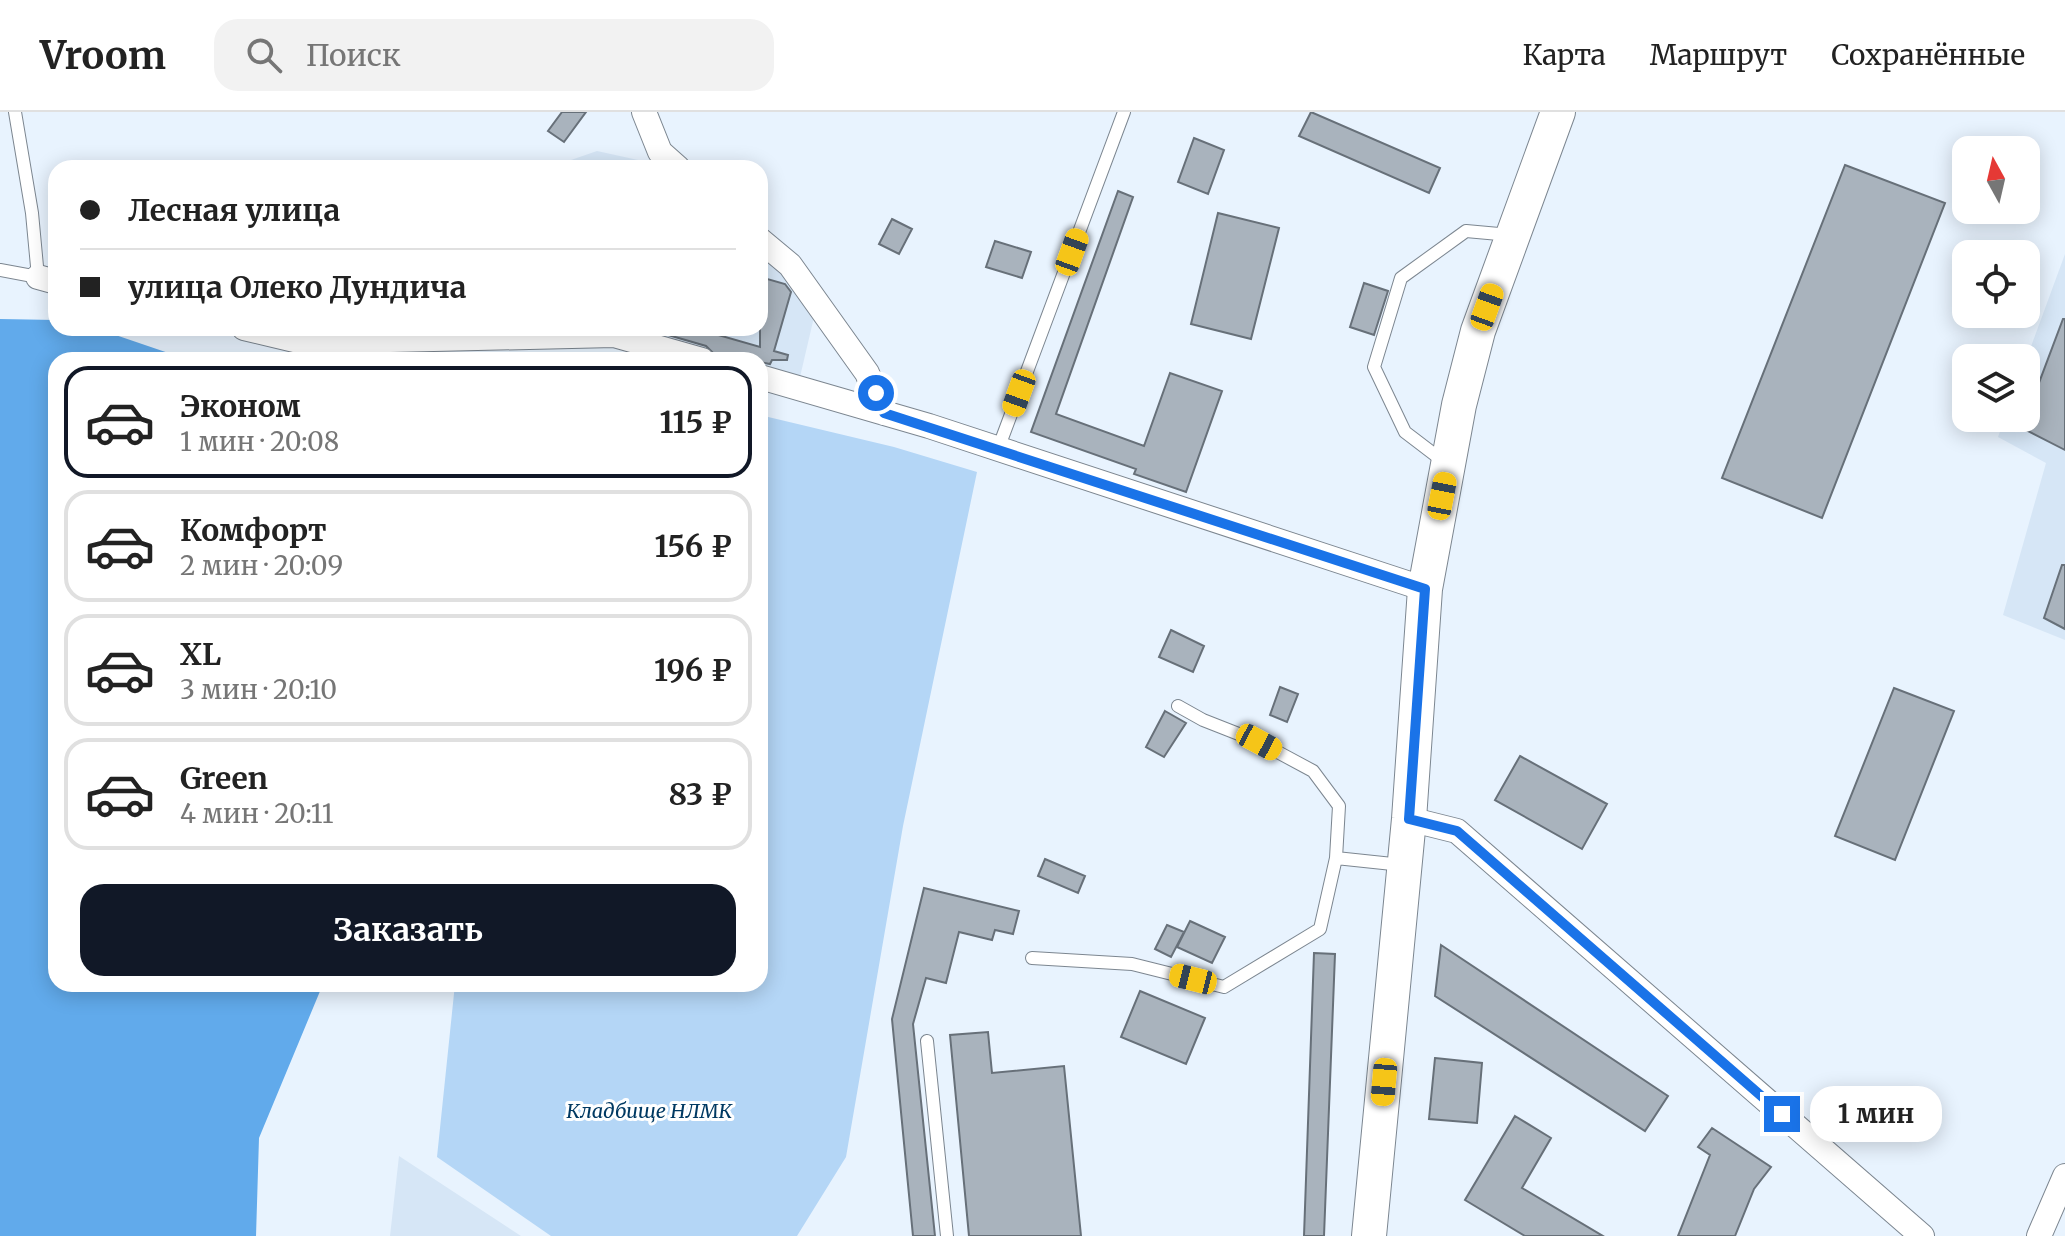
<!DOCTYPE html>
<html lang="ru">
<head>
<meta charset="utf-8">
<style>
	:root { --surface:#fff; --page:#f2f2f2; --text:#222; --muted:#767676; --line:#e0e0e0; --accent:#111827 }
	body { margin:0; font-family:Merriweather,serif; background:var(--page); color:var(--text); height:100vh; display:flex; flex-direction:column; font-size:30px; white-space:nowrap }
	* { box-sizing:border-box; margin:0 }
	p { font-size:26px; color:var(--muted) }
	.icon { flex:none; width:44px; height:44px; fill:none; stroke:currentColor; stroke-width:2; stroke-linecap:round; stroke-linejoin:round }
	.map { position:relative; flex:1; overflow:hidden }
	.panel { position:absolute; left:48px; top:240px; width:720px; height:640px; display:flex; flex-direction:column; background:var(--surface); border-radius:24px; box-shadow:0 4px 20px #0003 }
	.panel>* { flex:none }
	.banner { position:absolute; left:48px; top:48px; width:720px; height:176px; border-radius:24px; box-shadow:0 4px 20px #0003; display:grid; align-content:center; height:176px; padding:0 32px; background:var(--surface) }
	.needle { width:52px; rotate:352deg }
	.controls { position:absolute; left:1952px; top:24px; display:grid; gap:16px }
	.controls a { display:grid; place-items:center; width:88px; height:88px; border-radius:16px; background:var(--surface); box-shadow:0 4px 20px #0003; font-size:40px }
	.end { position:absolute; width:36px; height:36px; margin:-18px; border:10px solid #1a73e8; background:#fff; box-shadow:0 0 0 4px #fff }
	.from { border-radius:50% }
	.bubble { position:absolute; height:56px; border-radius:24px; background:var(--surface); box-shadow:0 4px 20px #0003; font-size:26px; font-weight:700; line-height:56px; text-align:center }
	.car { position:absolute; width:24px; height:48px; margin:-24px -12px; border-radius:10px; box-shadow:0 0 6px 2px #0007; background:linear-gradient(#f5c518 24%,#345 0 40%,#f5c518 0 76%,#345 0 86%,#f5c518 0) }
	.banner b { display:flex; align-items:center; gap:28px; height:76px; font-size:30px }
	.banner b+b { border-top:2px solid var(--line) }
	.banner i { width:20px; height:20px; background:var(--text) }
	ul { padding:14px 0 0; list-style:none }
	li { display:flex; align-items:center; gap:24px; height:112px; margin:0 16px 12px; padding:0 16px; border:4px solid var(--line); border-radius:24px }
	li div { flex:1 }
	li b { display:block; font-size:30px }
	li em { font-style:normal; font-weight:700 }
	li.current { border-color:var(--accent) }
	li>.icon { width:72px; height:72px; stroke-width:1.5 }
	.primary-button { display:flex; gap:16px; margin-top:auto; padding:16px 32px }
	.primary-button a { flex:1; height:92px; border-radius:24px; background:var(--accent); color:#fff; font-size:32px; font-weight:700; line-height:92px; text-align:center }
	header { display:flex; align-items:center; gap:48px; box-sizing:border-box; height:112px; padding:0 40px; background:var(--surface); border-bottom:2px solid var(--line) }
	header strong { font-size:38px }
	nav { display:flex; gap:44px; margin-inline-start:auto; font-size:28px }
	.search { width:560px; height:72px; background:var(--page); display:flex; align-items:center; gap:20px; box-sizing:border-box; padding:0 28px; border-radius:24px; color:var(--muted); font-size:30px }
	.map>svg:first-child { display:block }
	.built { fill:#d6e6f6 }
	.green { fill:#b4d6f6 }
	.water { fill:#61aaeb }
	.building { fill:#a9b3bd; stroke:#677079; stroke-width:2 }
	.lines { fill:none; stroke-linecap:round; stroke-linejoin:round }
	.service-casing { stroke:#7c8690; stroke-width:14 }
	.minor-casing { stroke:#7c8690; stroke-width:26 }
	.secondary-casing { stroke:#7c8690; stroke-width:36 }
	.service { stroke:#fff; stroke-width:12 }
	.minor { stroke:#fff; stroke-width:24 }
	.secondary { stroke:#fff; stroke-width:34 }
	.route { stroke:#1a73e8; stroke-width:10 }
	.labels { text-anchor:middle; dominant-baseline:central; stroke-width:6; stroke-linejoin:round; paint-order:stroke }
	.park-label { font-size:20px; font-style:italic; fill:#003962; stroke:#fff }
</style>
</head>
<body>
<header>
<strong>Vroom</strong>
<div class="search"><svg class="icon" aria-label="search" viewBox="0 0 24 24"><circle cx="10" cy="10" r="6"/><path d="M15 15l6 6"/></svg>Поиск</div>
<nav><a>Карта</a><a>Маршрут</a><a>Сохранённые</a></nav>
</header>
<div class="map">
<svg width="2065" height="1124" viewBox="0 0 2065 1124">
	<rect width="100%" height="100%" fill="#e8f3fe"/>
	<path class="built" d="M 597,39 L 670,55 L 670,56 L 548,56 Z
		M 760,138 L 792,167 L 814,205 L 800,265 L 760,255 L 760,248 L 734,248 L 613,216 L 760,216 Z
		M 2065,142 L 2065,528 L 2003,503 L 2046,351 L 1998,325 L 2005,306 L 2026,306 L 2026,248 Z
		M 399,1044 L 521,1124 L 390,1124 Z"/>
	<path class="green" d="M 760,303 L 894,335 L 977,360 L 903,714 L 846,1045 L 797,1124 L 551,1124 L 437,1045 L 455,872 L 760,872 Z"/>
	<path class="water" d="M 0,207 L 56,208 L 56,216 L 95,216 L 189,248 L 56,248 L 56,872 L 323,872 L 259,1026 L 256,1124 L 0,1124 Z"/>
	<path class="building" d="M 562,0 L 586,0 L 564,30 L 548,19 Z
		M 1311,0 L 1440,56 L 1429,81 L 1299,24 Z
		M 1194,26 L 1224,38 L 1208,82 L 1178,70 Z
		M 1845,53 L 1945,91 L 1822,406 L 1722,366 Z
		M 1118,79 L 1133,85 L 1056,302 L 1144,334 L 1170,261 L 1222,279 L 1186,380 L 1134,362 L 1136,357 L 1031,320 Z
		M 1218,101 L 1279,116 L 1251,227 L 1191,212 Z
		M 892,107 L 912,117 L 899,142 L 879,132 Z
		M 995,129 L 1031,140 L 1022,166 L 986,155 Z
		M 760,165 L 785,172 L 791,180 L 774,239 L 788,243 L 787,248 L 772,248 L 770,252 L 760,250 L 760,248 L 730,248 L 716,244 L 706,234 L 644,216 L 694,216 L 760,235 Z
		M 1364,171 L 1388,179 L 1374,223 L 1350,215 Z
		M 2063,207 L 2065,207 L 2065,338 L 2022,316 Z
		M 2062,453 L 2065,453 L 2065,517 L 2044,506 Z
		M 1171,518 L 1204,534 L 1193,560 L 1159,545 Z
		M 1280,575 L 1298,582 L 1287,610 L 1270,603 Z
		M 1894,576 L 1954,599 L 1895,748 L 1835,724 Z
		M 1165,599 L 1186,611 L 1164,645 L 1146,635 Z
		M 1520,644 L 1607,692 L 1582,737 L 1495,688 Z
		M 1045,747 L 1085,764 L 1078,781 L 1038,764 Z
		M 924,776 L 1019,799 L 1013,822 L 995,818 L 992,828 L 959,820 L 946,871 L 926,866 L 913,912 L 935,1124 L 913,1124 L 892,907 Z
		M 1190,809 L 1225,825 L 1212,851 L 1177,835 Z
		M 1167,813 L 1184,820 L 1171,845 L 1155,837 Z
		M 1441,833 L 1668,984 L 1645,1019 L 1435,884 Z
		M 1314,841 L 1335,842 L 1324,1124 L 1304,1124 Z
		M 1140,879 L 1205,906 L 1186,952 L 1121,925 Z
		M 988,920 L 992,961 L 1064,954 L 1081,1124 L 969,1124 L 950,923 Z
		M 1435,946 L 1482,951 L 1477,1011 L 1429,1007 Z
		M 1515,1004 L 1551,1026 L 1522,1076 L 1603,1124 L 1525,1124 L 1465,1088 Z
		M 1712,1016 L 1771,1055 L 1754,1077 L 1735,1124 L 1678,1124 L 1710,1043 L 1698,1035 Z"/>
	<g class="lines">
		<g class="service-casing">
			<path id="service" d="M 0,158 L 38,165 L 32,101 L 15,0
				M 998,337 L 1124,0
				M 1443,349 L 1405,320 L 1374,255 L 1401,166 L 1466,119 L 1510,123
				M 1178,594 L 1203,608 L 1259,630 L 1313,659 L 1339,694 L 1336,746
				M 1032,846 L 1132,852 L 1224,875 L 1320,817 L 1336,746 L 1402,753
				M 927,929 L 947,1124"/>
		</g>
		<g class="minor-casing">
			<path id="minor" d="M 644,0 L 660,40 L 678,56
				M 760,128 L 790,153 L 867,261 L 884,301
				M 38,165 L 56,170
				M 244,216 L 303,230 L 614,223 L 702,248
				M 760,265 L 929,314 L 1425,477
				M 1409,707 L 1457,719 L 1922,1124
				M 2039,1124 L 2065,1064"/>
		</g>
		<g class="secondary-casing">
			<path id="secondary" d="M 1369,1124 L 1409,707 L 1425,477 L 1459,293 L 1478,219 L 1558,0"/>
		</g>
		<use href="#service" class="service"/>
		<use href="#minor" class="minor"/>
		<use href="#secondary" class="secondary"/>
	</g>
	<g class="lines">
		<path class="route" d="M 876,281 L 884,301 L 1425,477 L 1409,707 L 1457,719 L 1782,1002"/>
	</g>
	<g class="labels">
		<g class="park-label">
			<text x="649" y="998">Кладбище НЛМК</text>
		</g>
	</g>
</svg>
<div class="controls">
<a><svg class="needle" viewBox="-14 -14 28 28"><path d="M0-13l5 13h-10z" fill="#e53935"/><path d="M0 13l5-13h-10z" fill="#767676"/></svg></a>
<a><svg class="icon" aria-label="locate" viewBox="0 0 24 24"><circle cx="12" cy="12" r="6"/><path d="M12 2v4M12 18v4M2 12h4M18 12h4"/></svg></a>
<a><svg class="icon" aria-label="layers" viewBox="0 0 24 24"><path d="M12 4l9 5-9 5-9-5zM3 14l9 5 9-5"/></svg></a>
</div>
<i class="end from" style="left:876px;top:281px"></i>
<i class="end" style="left:1782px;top:1002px"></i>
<div class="bubble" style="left:1810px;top:974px;width:132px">1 мин</div>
<i class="car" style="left:1072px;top:140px;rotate:20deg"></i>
<i class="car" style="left:1487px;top:195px;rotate:20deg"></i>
<i class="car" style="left:1019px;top:281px;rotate:200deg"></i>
<i class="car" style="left:1442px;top:384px;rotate:11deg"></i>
<i class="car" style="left:1259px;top:630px;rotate:118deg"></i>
<i class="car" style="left:1193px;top:867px;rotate:284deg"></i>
<i class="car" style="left:1384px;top:970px;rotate:185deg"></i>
<div class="banner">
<b><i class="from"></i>Лесная улица</b>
<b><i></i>улица Олеко Дундича</b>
</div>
<section class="panel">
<ul>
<li class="current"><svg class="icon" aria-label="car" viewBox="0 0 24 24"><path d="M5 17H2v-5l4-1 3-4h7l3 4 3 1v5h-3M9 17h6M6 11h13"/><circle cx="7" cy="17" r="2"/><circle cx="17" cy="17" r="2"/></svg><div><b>Эконом</b><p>1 мин · 20:08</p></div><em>115 ₽</em></li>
<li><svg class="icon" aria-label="car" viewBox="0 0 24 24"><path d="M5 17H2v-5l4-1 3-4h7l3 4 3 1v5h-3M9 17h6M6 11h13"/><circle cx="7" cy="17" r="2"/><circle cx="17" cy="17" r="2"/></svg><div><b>Комфорт</b><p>2 мин · 20:09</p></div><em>156 ₽</em></li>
<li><svg class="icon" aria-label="car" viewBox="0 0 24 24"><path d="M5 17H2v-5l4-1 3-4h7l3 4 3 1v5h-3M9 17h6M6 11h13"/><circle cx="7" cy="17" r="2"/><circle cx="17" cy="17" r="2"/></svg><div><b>XL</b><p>3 мин · 20:10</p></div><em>196 ₽</em></li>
<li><svg class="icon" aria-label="car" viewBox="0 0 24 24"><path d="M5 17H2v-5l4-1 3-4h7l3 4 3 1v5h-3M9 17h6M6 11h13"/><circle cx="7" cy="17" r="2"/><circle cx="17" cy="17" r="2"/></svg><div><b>Green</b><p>4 мин · 20:11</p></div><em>83 ₽</em></li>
</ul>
<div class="primary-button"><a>Заказать</a></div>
</section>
</div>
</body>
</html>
